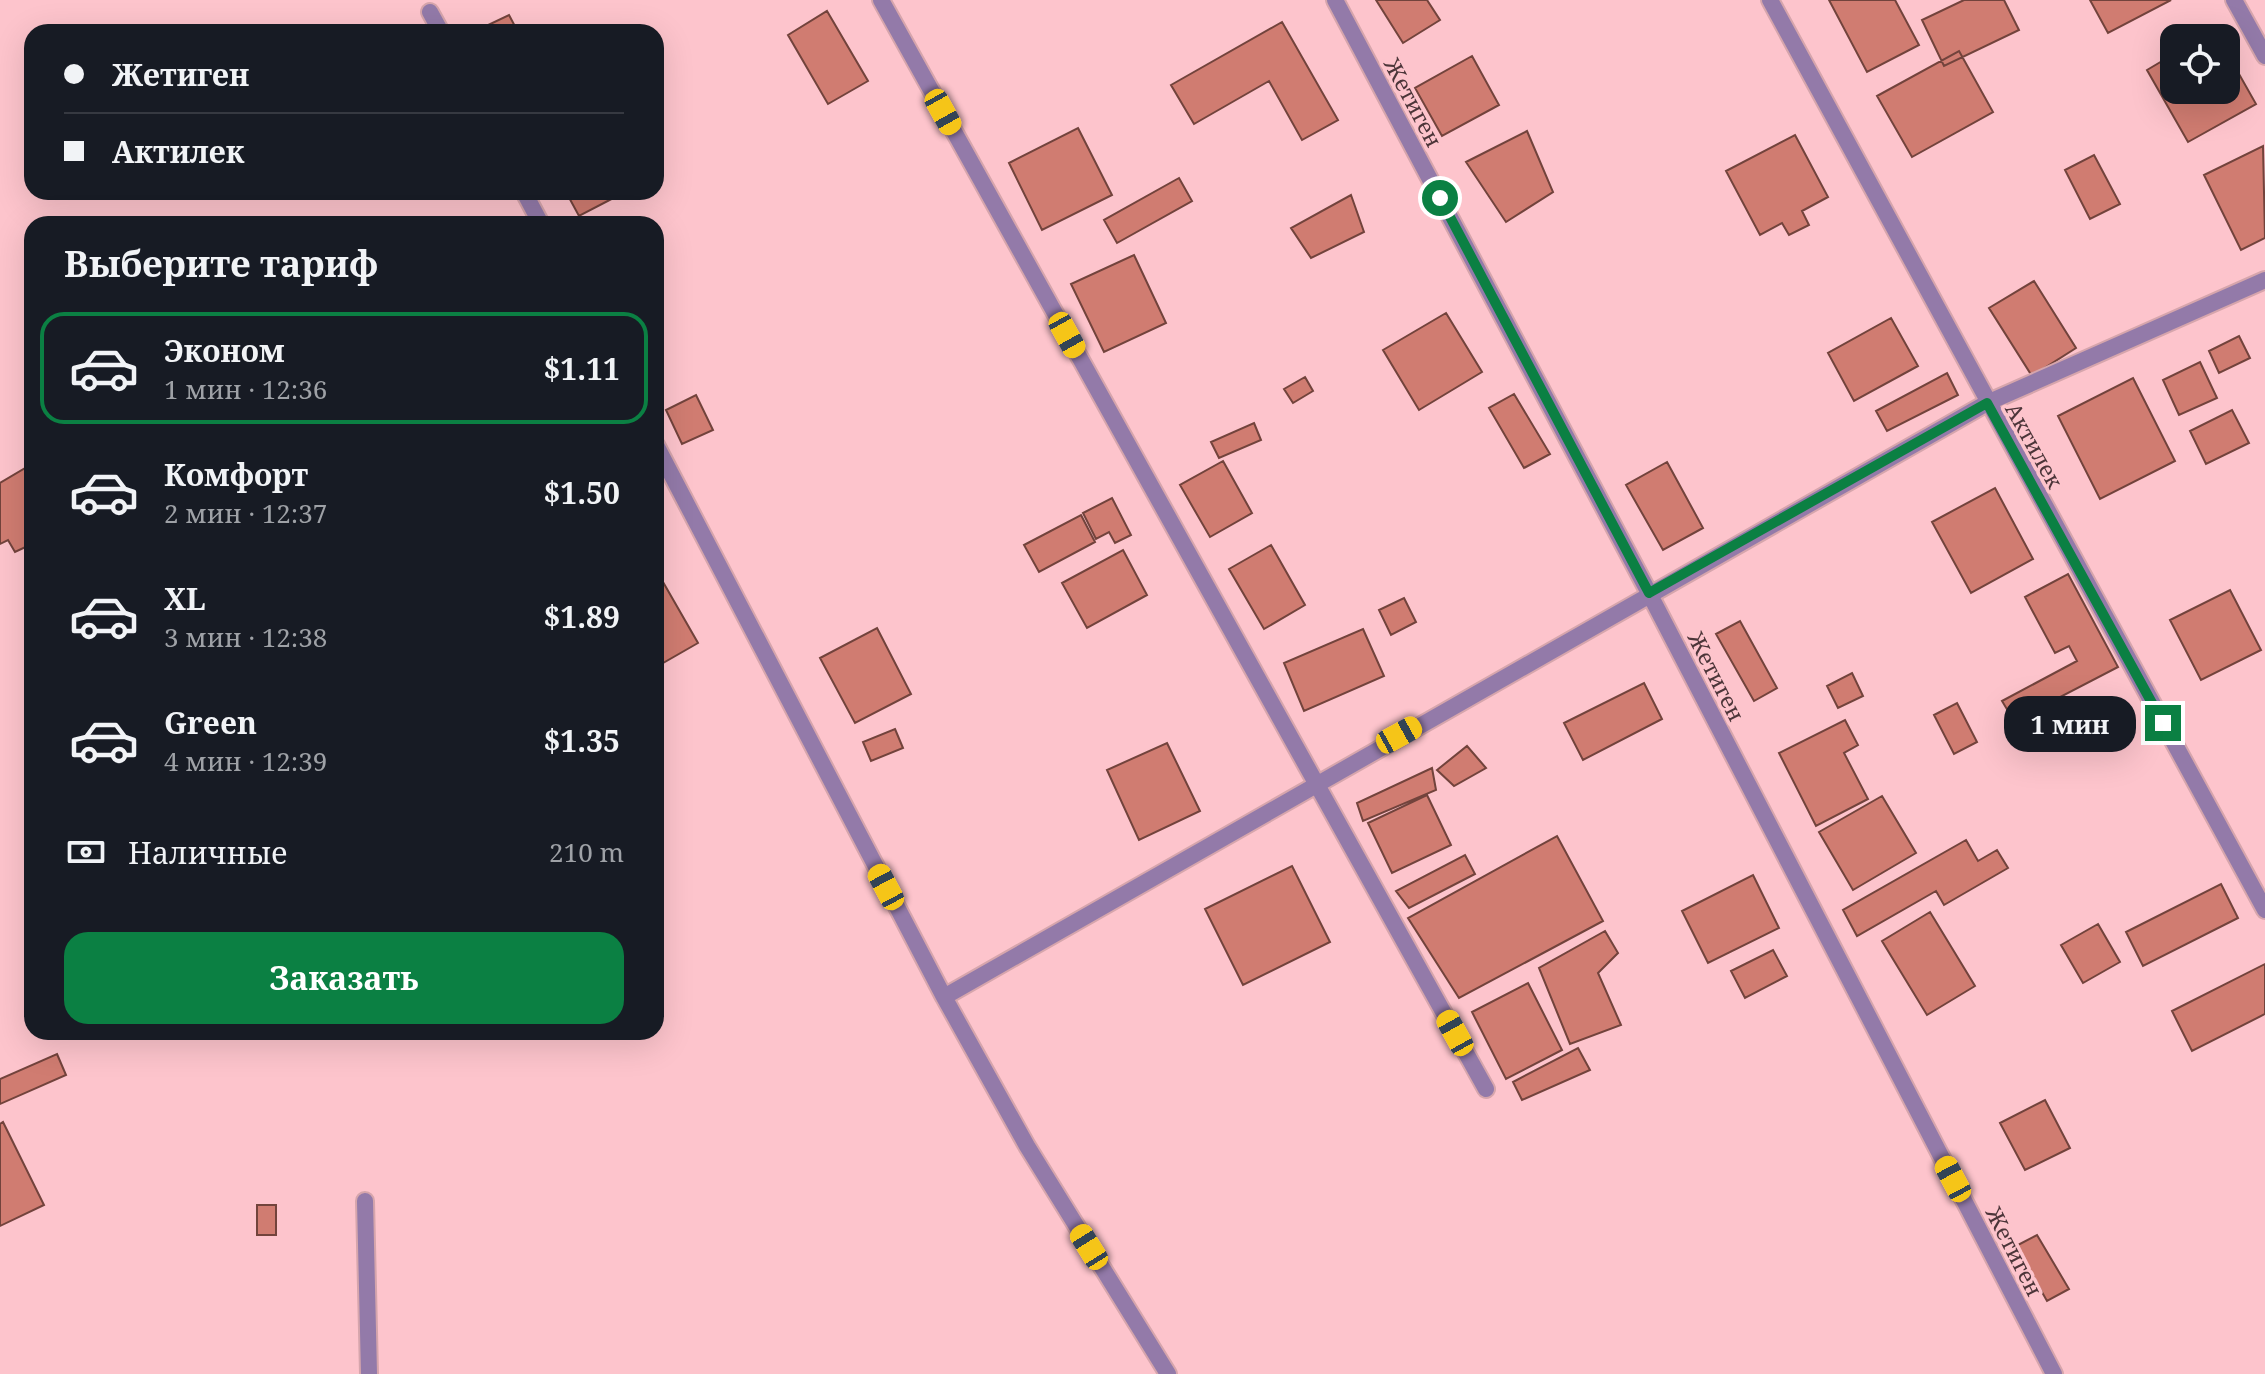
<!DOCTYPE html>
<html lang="ru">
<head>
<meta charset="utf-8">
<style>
	:root { --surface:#171b24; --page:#20242c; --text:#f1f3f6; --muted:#9ea1a6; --line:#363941; --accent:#0b8043 }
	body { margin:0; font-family:"Noto Serif",serif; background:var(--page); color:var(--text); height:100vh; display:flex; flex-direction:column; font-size:30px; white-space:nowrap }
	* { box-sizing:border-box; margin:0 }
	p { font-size:26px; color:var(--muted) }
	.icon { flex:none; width:44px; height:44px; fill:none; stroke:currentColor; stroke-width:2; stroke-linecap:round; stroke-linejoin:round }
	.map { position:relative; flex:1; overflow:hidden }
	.panel { position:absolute; left:24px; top:216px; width:640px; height:824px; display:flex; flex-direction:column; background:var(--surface); border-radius:24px; box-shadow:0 8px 32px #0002 }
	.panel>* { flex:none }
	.banner { position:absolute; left:24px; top:24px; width:640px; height:176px; border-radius:24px; box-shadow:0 8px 32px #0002; display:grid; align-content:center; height:176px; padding:0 40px; background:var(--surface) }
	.fabs { position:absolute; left:2160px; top:24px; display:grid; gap:16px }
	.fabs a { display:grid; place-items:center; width:80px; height:80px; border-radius:16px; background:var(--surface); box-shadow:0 8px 32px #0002; font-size:40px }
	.end { position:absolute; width:36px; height:36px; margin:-18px; border:10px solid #0b8043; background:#fff; box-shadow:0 0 0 4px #fff }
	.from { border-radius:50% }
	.bubble { position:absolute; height:56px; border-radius:24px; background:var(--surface); box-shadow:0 8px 32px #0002; font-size:26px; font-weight:700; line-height:56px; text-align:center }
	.car { position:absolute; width:24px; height:48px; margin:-24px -12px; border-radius:10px; box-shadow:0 0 6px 2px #0007; background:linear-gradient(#f5c518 24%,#345 0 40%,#f5c518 0 76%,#345 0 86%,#f5c518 0) }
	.banner b { display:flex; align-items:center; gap:28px; height:76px; font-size:30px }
	.banner b+b { border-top:2px solid var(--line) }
	.banner i { width:20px; height:20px; background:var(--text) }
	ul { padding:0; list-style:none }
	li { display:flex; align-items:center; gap:24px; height:112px; margin:0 16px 12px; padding:0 24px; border:4px solid transparent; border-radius:24px }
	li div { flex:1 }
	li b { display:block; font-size:30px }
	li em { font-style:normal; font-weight:700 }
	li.on { border-color:var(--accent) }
	li>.icon { width:72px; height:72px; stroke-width:1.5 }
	h2 { padding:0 40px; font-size:36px; line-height:96px }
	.pay { display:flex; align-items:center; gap:20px; height:88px; padding:0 40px; font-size:30px }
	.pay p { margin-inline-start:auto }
	.primary-button { display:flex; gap:16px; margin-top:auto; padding:16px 40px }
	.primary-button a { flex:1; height:92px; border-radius:24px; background:var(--accent); color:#fff; font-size:32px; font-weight:700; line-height:92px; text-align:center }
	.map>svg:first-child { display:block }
	.building { fill:#d07c71; stroke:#72433c; stroke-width:2 }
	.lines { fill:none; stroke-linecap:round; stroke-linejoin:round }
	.minor-casing { stroke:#d6a5ac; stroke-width:20 }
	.minor { stroke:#937aa9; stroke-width:16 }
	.route { stroke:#0b8043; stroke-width:10 }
	.labels { text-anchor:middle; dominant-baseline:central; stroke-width:7; stroke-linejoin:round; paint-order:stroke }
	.street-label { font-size:22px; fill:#4c3539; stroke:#fdc4cc }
</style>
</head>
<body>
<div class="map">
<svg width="2265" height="1374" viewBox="0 0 2265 1374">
	<rect width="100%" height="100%" fill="#fdc4cc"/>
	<path class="building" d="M 1376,0 L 1427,0 L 1440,20 L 1403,43 Z
		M 1829,0 L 1895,0 L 1919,45 L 1867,72 Z
		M 1964,0 L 2004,0 L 2019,30 L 1944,66 L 1922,20 Z
		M 2090,0 L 2171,0 L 2108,33 Z
		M 827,11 L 868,81 L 828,104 L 788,35 Z
		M 509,15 L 518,32 L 489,32 L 486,26 Z
		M 1282,22 L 1338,120 L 1302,140 L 1269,81 L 1194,124 L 1171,85 Z
		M 1959,51 L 1993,112 L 1912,157 L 1877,96 Z
		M 2226,51 L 2256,104 L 2188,142 L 2147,70 L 2174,54 L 2174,90 L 2226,90 Z
		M 1472,56 L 1499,105 L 1442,136 L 1415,88 Z
		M 1078,128 L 1112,195 L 1042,230 L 1009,163 Z
		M 1527,131 L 1553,192 L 1506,222 L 1466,162 Z
		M 1795,135 L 1828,197 L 1802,211 L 1809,225 L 1789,235 L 1782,223 L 1760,235 L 1726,171 Z
		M 2263,146 L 2265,238 L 2241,250 L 2204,175 Z
		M 2094,155 L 2120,204 L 2090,219 L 2065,170 Z
		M 1179,178 L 1192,201 L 1117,243 L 1104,220 Z
		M 566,192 L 625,192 L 579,216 Z
		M 1351,195 L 1364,232 L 1311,258 L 1291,228 Z
		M 1134,255 L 1166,323 L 1104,352 L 1071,284 Z
		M 2034,281 L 2076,348 L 2032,376 L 1989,308 Z
		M 1446,313 L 1482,372 L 1419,410 L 1383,350 Z
		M 1891,318 L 1918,366 L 1854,401 L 1828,353 Z
		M 2239,336 L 2250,358 L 2219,373 L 2209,351 Z
		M 2200,362 L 2217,398 L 2179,415 L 2163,380 Z
		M 1947,373 L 1958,395 L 1887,431 L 1876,411 Z
		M 1305,377 L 1313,391 L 1293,403 L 1284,389 Z
		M 2133,378 L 2175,461 L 2100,499 L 2058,416 Z
		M 1514,394 L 1550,454 L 1524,468 L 1489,408 Z
		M 696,395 L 713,430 L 682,444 L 666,410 Z
		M 2232,410 L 2249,443 L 2206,464 L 2190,431 Z
		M 1254,423 L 1261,440 L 1219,458 L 1211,442 Z
		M 1223,461 L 1252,513 L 1210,537 L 1180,485 Z
		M 1667,462 L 1703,528 L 1663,550 L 1626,485 Z
		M 32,464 L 32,544 L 15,552 L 8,540 L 0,544 L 0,483 Z
		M 1995,488 L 2033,559 L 1971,593 L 1932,522 Z
		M 1112,498 L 1131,535 L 1115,543 L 1109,532 L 1096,539 L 1083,513 Z
		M 1081,515 L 1095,542 L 1039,572 L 1024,545 Z
		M 1271,545 L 1305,605 L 1264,629 L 1229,569 Z
		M 1123,550 L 1147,595 L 1087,628 L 1062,583 Z
		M 2068,574 L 2118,667 L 2014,721 L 2002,701 L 2077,661 L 2069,646 L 2055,653 L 2025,597 Z
		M 663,582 L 698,643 L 656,667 L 656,586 Z
		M 2230,590 L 2261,650 L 2201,680 L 2170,620 Z
		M 1404,598 L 1416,622 L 1391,635 L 1379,610 Z
		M 1740,621 L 1777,688 L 1754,701 L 1716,634 Z
		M 877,628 L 911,694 L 855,723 L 820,658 Z
		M 1363,629 L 1384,676 L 1304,711 L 1284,663 Z
		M 1852,673 L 1863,696 L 1838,708 L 1827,686 Z
		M 1644,683 L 1662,719 L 1583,760 L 1564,723 Z
		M 1957,703 L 1977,742 L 1954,754 L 1934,715 Z
		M 1845,720 L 1858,745 L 1844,753 L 1868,799 L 1816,826 L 1779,753 Z
		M 895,729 L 903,748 L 871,761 L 863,742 Z
		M 1167,743 L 1200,811 L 1139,840 L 1107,770 Z
		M 1467,746 L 1486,768 L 1454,786 L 1437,770 Z
		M 1432,768 L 1436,790 L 1363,821 L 1357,803 Z
		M 1427,795 L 1451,845 L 1392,873 L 1368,823 Z
		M 1882,796 L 1916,853 L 1853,890 L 1819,832 Z
		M 1557,836 L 1603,921 L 1459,998 L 1408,918 Z
		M 1966,840 L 1978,861 L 1997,850 L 2008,868 L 1944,905 L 1936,891 L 1857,936 L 1843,910 Z
		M 1465,855 L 1475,874 L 1409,908 L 1396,891 Z
		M 1292,866 L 1330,942 L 1243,985 L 1205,909 Z
		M 1753,875 L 1779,928 L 1708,963 L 1682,911 Z
		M 2221,884 L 2238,918 L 2143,966 L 2126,932 Z
		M 1930,912 L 1975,986 L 1927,1015 L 1882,941 Z
		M 2098,924 L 2120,962 L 2083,983 L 2061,945 Z
		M 1605,931 L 1618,953 L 1598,973 L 1621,1025 L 1570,1044 L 1539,968 Z
		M 1773,950 L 1787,976 L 1745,998 L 1731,971 Z
		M 2265,964 L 2265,1014 L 2192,1051 L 2172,1011 Z
		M 1528,983 L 1562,1050 L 1506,1079 L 1472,1012 Z
		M 1578,1048 L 1590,1070 L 1522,1100 L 1513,1082 Z
		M 57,1054 L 66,1075 L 0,1104 L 0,1079 Z
		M 2045,1100 L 2070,1148 L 2025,1170 L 2000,1123 Z
		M 3,1122 L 44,1205 L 0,1226 L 0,1124 Z
		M 257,1205 L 276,1205 L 276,1235 L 257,1235 Z
		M 2037,1235 L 2069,1289 L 2047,1301 L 2016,1246 Z"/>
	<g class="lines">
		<g class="minor-casing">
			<path id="minor" d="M 881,0 L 1486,1089
				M 1335,0 L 1649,593 L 2054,1374
				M 1770,0 L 2265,910
				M 2234,0 L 2265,56
				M 430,12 L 441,32
				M 524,192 L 541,224
				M 656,445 L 944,997 L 1027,1146 L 1168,1374
				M 944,997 L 1987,403 L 2265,280
				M 365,1201 L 369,1374"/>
		</g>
		<use href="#minor" class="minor"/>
	</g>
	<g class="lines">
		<path class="route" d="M 1440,198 L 1649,593 L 1987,403 L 2163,723"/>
	</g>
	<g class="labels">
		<g class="street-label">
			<text transform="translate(1414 102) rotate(62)">Жетиген</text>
			<text transform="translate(2035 445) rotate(61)">Актилек</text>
			<text transform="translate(1717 676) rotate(63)">Жетиген</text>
			<text transform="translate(2015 1251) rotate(63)">Жетиген</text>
		</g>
	</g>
</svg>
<div class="fabs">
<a><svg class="icon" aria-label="locate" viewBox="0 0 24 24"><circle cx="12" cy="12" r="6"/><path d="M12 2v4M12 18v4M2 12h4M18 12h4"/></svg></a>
</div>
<i class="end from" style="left:1440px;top:198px"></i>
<i class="end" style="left:2163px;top:723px"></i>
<div class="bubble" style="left:2004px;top:696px;width:132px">1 мин</div>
<i class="car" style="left:943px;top:112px;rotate:151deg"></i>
<i class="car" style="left:1067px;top:335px;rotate:151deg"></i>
<i class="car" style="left:1399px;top:735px;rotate:61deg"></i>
<i class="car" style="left:886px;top:887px;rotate:332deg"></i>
<i class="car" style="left:1455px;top:1033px;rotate:331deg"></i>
<i class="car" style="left:1953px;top:1179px;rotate:332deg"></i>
<i class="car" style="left:1089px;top:1247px;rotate:328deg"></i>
<div class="banner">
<b><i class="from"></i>Жетиген</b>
<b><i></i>Актилек</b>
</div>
<section class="panel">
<h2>Выберите тариф</h2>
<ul>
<li class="on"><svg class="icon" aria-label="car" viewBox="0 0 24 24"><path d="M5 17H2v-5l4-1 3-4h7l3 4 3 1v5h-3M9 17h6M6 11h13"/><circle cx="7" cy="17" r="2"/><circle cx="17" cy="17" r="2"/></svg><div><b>Эконом</b><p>1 мин · 12:36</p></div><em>$1.11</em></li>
<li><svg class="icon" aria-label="car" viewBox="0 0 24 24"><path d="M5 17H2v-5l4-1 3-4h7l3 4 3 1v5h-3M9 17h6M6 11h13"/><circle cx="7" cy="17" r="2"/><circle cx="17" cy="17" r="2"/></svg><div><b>Комфорт</b><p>2 мин · 12:37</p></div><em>$1.50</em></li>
<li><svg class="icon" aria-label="car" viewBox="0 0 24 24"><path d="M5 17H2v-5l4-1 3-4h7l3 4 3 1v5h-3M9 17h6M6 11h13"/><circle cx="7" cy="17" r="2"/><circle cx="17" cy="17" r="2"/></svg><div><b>XL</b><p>3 мин · 12:38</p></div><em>$1.89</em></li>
<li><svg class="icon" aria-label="car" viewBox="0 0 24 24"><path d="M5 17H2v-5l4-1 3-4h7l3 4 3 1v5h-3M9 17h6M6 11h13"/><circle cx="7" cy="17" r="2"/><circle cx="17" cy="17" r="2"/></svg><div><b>Green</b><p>4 мин · 12:39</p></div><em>$1.35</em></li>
</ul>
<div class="pay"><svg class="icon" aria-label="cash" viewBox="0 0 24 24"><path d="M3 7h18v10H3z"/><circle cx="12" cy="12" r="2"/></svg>Наличные<p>210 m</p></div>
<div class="primary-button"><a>Заказать</a></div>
</section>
</div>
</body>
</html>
